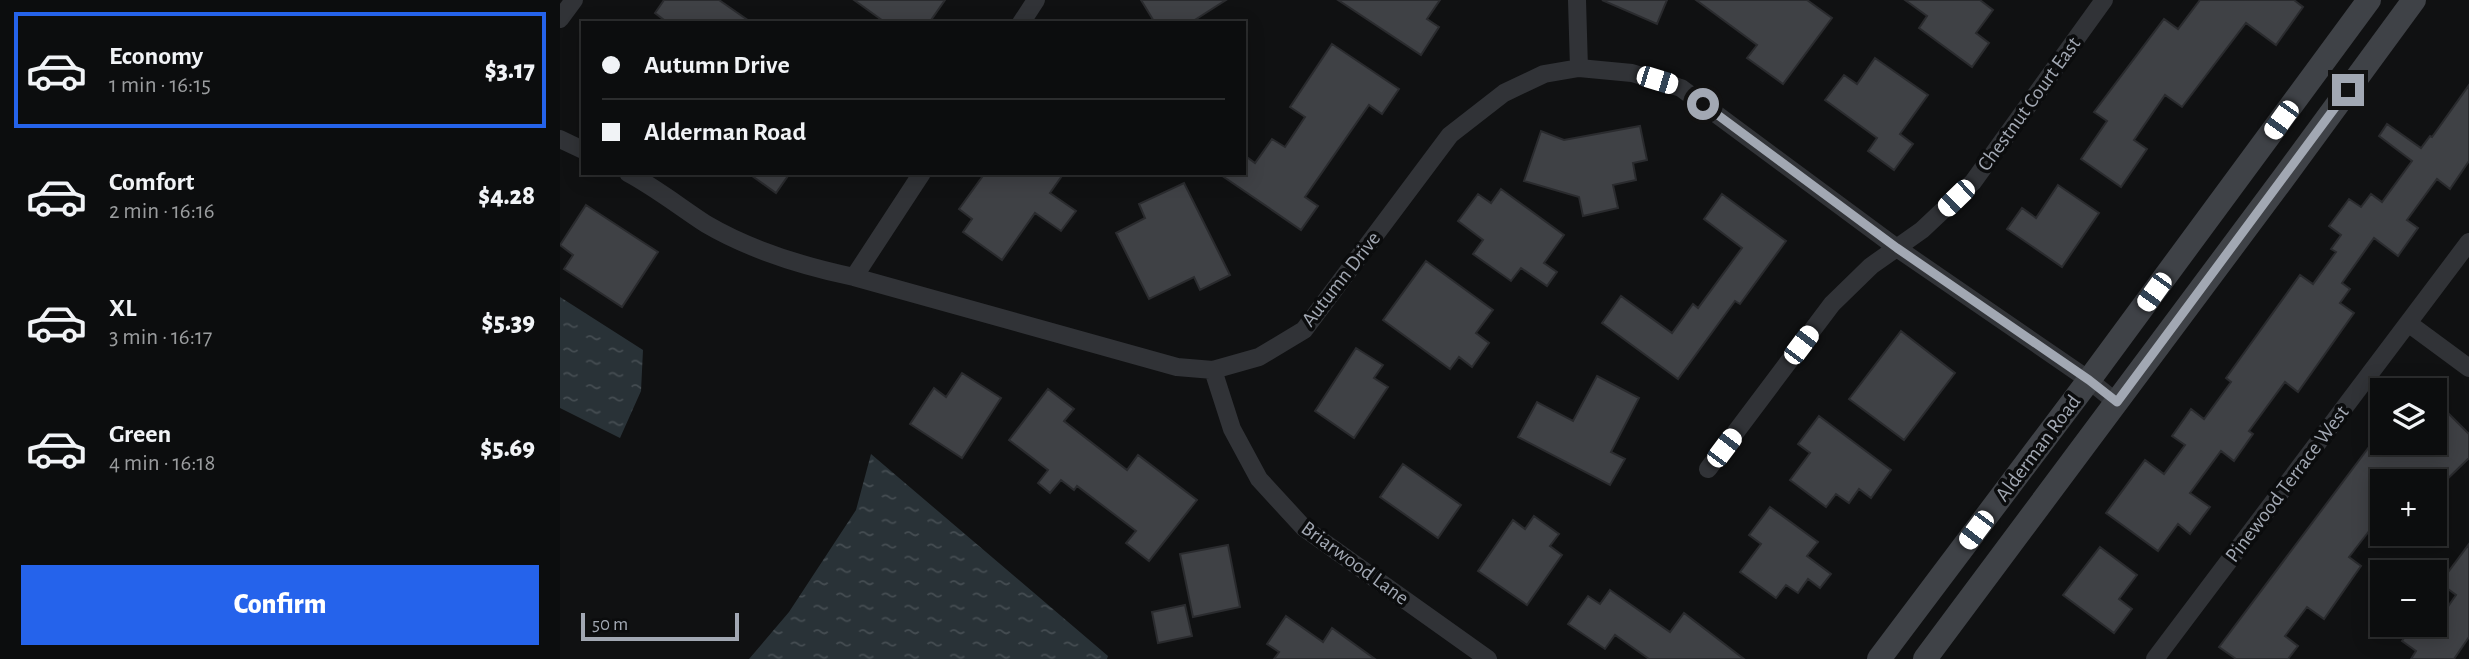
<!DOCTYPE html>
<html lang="en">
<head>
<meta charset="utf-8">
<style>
	:root { --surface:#0c0d0e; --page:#1a1b1c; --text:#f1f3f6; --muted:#9a9c9e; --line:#2c2d2e; --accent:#2563eb }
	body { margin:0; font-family:"Alegreya Sans",sans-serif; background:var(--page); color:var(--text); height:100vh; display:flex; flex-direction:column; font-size:26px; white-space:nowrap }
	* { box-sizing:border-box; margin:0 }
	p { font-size:23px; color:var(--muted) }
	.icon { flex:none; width:38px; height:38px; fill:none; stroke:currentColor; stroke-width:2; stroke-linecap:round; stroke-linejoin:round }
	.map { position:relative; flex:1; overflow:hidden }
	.details { display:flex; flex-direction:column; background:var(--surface); width:560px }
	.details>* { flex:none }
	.hud { position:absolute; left:21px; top:21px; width:665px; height:154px; border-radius:0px; box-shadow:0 4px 18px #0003,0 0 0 2px var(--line); display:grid; align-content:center; height:154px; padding:0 21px; background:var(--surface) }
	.buttons { position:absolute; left:1810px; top:378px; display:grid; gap:14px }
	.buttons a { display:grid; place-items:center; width:77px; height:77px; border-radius:0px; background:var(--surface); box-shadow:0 4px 18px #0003,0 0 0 2px var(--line); font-size:35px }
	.scale { position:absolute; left:21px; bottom:18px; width:158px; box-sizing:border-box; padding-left:7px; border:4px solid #a2a8b3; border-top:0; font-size:19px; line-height:24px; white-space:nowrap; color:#a2a8b3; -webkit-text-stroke:5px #0b0c0d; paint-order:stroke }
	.end { position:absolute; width:32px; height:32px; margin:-16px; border:9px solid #a2a8b3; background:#111; box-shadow:0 0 0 4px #111 }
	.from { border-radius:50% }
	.car { position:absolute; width:21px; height:42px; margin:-21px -10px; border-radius:9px; box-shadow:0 0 5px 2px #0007; background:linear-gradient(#fff 24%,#345 0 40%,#fff 0 76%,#345 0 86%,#fff 0) }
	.hud b { display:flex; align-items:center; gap:24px; height:66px; font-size:26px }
	.hud b+b { border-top:2px solid var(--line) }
	.hud i { width:18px; height:18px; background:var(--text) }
	ul { padding:12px 0 0; list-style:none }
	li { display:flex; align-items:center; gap:21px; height:116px; margin:0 14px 10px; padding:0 7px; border:4px solid transparent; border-radius:0px }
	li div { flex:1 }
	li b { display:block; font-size:26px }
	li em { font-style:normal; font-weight:800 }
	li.on { border-color:var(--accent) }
	li>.icon { width:63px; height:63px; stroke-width:1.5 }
	.primary-button { display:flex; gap:14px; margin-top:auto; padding:14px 21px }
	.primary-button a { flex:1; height:80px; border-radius:0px; background:var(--accent); color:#fff; font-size:28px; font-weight:800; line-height:80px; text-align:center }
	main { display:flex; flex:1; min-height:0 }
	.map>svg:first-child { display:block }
	.water { fill:url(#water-ripples) }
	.building { fill:#3f4145; stroke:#2a2b2e; stroke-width:2 }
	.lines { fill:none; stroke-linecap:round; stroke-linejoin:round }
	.minor { stroke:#313337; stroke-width:18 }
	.secondary { stroke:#3f4247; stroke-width:24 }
	.route { stroke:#a2a8b3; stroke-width:9 }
	.labels { text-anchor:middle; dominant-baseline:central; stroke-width:7; stroke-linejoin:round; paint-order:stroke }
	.street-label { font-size:21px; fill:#a2a8b3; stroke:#0b0c0d }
</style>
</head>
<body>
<main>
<section class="details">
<ul>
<li class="on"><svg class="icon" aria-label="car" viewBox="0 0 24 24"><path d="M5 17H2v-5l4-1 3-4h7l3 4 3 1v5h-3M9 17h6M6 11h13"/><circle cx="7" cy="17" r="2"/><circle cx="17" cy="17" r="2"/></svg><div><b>Economy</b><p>1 min · 16:15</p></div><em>$3.17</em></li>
<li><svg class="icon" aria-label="car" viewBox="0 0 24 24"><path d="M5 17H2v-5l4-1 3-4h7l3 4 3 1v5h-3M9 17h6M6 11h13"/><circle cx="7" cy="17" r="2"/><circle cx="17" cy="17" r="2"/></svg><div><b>Comfort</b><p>2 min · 16:16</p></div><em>$4.28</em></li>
<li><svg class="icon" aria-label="car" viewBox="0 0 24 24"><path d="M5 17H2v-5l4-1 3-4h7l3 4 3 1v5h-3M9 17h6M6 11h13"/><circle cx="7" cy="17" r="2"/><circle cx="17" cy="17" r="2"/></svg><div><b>XL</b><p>3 min · 16:17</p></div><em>$5.39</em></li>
<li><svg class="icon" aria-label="car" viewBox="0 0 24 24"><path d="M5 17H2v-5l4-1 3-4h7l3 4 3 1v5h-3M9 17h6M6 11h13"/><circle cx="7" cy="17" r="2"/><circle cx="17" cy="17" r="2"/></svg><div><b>Green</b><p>4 min · 16:18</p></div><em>$5.69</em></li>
</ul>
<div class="primary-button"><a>Confirm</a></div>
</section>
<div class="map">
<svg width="1909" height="659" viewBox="0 0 1909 659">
	<defs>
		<pattern id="water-ripples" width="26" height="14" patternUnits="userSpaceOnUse" patternTransform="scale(1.75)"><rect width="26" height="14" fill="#293237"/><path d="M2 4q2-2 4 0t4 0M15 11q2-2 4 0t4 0" fill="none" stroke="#454d52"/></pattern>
	</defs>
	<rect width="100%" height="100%" fill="#101112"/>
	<path class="water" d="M 0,297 L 83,350 L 81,391 L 60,438 L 0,408 Z
		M 311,454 L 548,656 L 547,659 L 189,659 L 229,612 L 296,510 Z"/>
	<path class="building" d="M 104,0 L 159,0 L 192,23 L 108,23 L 95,13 Z
		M 294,0 L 385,0 L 369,23 L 326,23 Z
		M 581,0 L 666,0 L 630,23 L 595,23 Z
		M 778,0 L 880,0 L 867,19 L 879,27 L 861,55 Z
		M 1042,0 L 1107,0 L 1097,24 Z
		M 1136,0 L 1247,0 L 1272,18 L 1223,84 L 1187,58 L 1197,45 Z
		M 1345,0 L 1420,0 L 1433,10 L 1416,33 L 1429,43 L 1412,67 L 1359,28 L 1367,16 Z
		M 1640,0 L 1734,0 L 1743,7 L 1716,45 L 1686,23 L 1622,107 L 1605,95 L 1574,140 L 1587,149 L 1561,187 L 1521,159 L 1547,121 L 1534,112 L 1604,19 L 1618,29 Z
		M 772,44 L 839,89 L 822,114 L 809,105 L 745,197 L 758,206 L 741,230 L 658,173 L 684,173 L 684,155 L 695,163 L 712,139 L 725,147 L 745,117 L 730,107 Z
		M 1315,58 L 1368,95 L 1340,134 L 1353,144 L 1334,170 L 1308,151 L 1317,138 L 1265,100 L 1284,75 L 1297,84 Z
		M 1909,85 L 1909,161 L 1890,189 L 1877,179 L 1847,220 L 1858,228 L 1838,256 L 1814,238 L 1782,283 L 1790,289 L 1780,303 L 1794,313 L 1738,392 L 1725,382 L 1689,431 L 1693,434 L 1674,461 L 1661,451 L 1630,493 L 1650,507 L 1630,534 L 1618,524 L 1598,551 L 1546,513 L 1585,460 L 1604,474 L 1625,445 L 1612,436 L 1631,409 L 1644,419 L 1671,382 L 1666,378 L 1740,275 L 1753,284 L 1776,252 L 1771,249 L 1781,235 L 1769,226 L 1789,199 L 1801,207 L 1811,194 L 1822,202 L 1852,161 L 1819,136 L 1827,124 L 1861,148 L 1870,136 L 1872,137 Z
		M 1080,126 L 1087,160 L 1073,163 L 1076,180 L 1053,185 L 1058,208 L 1023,216 L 1019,197 L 964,181 L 981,131 L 1004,140 Z
		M 188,173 L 230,173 L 216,193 Z
		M 425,173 L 504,173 L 490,193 L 516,211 L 501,231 L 475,213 L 442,260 L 403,232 L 412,219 L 399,209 Z
		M 624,183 L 670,275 L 640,290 L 634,277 L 589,299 L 556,233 L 585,218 L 579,204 Z
		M 1498,185 L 1539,213 L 1502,267 L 1447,229 L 1462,208 L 1476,218 Z
		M 941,189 L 1004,235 L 984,263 L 997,272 L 987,286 L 961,268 L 951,281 L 913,254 L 923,240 L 898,221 L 918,194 L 931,203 Z
		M 1162,194 L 1226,241 L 1180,304 L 1175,301 L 1118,379 L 1042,323 L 1061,296 L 1112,333 L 1133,304 L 1138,308 L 1182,248 L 1144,219 Z
		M 26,205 L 98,252 L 62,307 L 4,269 L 13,255 L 0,245 Z
		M 866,261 L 933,310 L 916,333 L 929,343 L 912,367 L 899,357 L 890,369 L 823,320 Z
		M 1341,331 L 1395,373 L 1344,440 L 1289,399 Z
		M 796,348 L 823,365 L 814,378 L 828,387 L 794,438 L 755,411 Z
		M 402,373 L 441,398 L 402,458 L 350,424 L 374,388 L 386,397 Z
		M 1037,376 L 1079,398 L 1051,452 L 1065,459 L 1050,485 L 958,437 L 977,402 L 1013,421 Z
		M 488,389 L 514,409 L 504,421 L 567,470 L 578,455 L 637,500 L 589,561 L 566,543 L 576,531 L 517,486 L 514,490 L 501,480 L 490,493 L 478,483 L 488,470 L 449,440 Z
		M 1886,411 L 1909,434 L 1909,458 L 1874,492 L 1874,473 L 1868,481 L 1822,481 L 1822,532 L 1813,526 L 1789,557 L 1801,566 L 1764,619 L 1747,607 L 1725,636 L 1738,646 L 1728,659 L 1676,659 L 1659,647 L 1812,443 L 1874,443 L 1874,423 Z
		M 1259,416 L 1331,470 L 1311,498 L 1299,489 L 1289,503 L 1276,494 L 1266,507 L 1230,480 L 1250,453 L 1238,444 Z
		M 843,464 L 901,505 L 878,538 L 820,497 Z
		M 1210,507 L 1258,542 L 1247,556 L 1271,574 L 1260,588 L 1248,579 L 1238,593 L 1226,585 L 1216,598 L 1180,572 L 1201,544 L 1189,535 Z
		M 974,516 L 999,534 L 990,546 L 1002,555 L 967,605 L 918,571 L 953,520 L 965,529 Z
		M 1909,544 L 1909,637 L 1894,659 L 1851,659 L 1856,651 L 1842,641 L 1853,625 L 1875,625 L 1896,595 L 1880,583 Z
		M 668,545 L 680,607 L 633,617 L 620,554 Z
		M 1540,547 L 1577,575 L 1559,599 L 1572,609 L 1554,633 L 1503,595 Z
		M 1050,590 L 1110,632 L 1124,613 L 1184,659 L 1089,659 L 1055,635 L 1045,649 L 1008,624 L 1028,596 L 1040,604 Z
		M 625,605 L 632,636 L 598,643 L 592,612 Z
		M 726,616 L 763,642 L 772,628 L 815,659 L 714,659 L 719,652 L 707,644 Z"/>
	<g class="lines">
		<path class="minor" d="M 1017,0 L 1019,68
			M 0,19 L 14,0
			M 461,23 L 476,0
			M 0,139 L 23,150
			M 68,173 C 96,188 120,207 146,224 C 192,251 242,266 294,277 L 617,367 L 653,370 L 699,357 L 744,330 L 890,135 L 944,93 L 984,74 L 1019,68 L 1072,73 L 1121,88 L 1337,248 L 1529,380 L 1557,403
			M 294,277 L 362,173
			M 1848,323 L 1909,368
			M 653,370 L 672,429 L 699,479 L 744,528 L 928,659
			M 1148,469 L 1272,304 L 1311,266 L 1362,230 L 1413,182 L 1544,0
			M 1595,659 L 1909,242"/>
		<path class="secondary" d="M 1319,659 L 1529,380 L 1809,0
			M 1365,659 L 1722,180 L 1854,0"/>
	</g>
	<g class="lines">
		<path class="route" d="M 1143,104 L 1337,248 L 1529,380 L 1557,402 L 1788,90"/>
	</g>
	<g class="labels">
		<g class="street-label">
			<text transform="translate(1469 104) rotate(-54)">Chestnut Court East</text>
			<text transform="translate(781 279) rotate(-52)">Autumn Drive</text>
			<text transform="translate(1478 448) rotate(-53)">Alderman Road</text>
			<text transform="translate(1727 484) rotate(-53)">Pinewood Terrace West</text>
			<text transform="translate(795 563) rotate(36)">Briarwood Lane</text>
		</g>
	</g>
</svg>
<div class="buttons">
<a><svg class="icon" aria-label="layers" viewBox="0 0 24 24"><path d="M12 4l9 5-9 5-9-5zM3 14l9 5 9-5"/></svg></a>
<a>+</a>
<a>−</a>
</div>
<div class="scale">50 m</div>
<i class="end from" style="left:1143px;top:104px"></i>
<i class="end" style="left:1788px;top:90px"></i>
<i class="car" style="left:1097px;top:80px;rotate:107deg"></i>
<i class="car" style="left:1721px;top:120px;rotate:216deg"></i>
<i class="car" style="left:1396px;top:198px;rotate:226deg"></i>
<i class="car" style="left:1594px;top:292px;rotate:216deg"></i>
<i class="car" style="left:1241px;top:345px;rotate:37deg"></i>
<i class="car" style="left:1164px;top:448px;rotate:37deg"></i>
<i class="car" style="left:1416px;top:530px;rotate:217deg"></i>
<div class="hud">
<b><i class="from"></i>Autumn Drive</b>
<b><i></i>Alderman Road</b>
</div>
</div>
</main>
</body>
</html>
